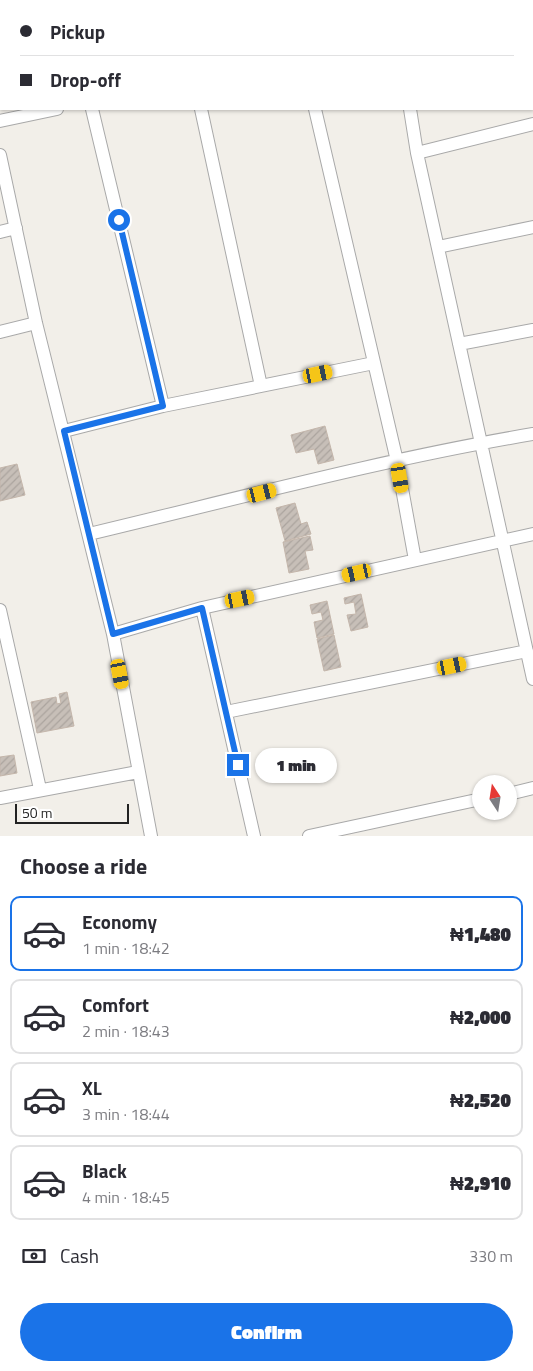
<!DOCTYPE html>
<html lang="en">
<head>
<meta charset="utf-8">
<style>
	:root { --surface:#fff; --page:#f7f7f7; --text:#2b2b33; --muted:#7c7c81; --line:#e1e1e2; --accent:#1a73e8 }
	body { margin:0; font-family:"Titillium Web",sans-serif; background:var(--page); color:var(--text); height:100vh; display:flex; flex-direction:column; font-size:19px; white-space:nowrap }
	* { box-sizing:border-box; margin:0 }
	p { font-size:16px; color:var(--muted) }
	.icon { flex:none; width:28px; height:28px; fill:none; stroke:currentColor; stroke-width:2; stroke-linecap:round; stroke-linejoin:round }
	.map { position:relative; height:836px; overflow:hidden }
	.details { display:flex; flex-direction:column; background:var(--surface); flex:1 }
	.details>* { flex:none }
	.banner { position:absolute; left:0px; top:0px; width:534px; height:110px; box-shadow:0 1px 4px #0004; display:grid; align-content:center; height:110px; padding:0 20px; background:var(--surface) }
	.needle { width:32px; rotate:348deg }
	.tools { position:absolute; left:472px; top:775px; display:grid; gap:10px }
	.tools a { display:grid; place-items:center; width:45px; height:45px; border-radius:50%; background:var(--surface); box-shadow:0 1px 4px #0004; font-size:25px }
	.scale { position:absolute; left:15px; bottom:12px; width:114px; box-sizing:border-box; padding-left:5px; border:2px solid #222; border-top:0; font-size:14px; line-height:18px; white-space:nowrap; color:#222; -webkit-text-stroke:4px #fff; paint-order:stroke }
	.end { position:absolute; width:22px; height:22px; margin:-11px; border:6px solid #1a73e8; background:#fff; box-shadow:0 0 0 2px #fff }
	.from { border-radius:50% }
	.bubble { position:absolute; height:35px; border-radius:18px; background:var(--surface); box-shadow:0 1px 4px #0004; font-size:16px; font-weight:800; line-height:35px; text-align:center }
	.car { position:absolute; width:15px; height:30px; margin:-15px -8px; border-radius:6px; box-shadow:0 0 4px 1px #0007; background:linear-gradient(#f5c518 24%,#345 0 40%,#f5c518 0 76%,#345 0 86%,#f5c518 0) }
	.banner b { display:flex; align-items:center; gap:18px; height:48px; font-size:19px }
	.banner b+b { border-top:1px solid var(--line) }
	.banner i { width:12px; height:12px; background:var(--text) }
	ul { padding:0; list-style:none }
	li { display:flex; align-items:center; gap:15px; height:75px; margin:0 10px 8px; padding:0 10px; border:2px solid var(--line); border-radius:10px }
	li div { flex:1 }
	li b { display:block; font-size:19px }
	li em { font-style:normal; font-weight:800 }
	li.selected { border-color:var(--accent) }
	li>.icon { width:45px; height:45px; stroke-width:1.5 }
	h2 { padding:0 20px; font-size:22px; line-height:60px }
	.pay { display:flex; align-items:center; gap:12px; height:55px; padding:0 20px; font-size:19px }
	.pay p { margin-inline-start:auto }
	.action { display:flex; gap:10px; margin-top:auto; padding:10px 20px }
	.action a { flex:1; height:58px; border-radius:30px; background:var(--accent); color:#fff; font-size:20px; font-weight:800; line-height:58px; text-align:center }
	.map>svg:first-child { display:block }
	.building { fill:url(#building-hatch); stroke:#c4b6ab }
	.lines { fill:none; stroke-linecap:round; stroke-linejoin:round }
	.street-casing { stroke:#a9a9a9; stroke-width:14 }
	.street { stroke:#fff; stroke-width:12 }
	.route { stroke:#1a73e8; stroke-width:6 }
</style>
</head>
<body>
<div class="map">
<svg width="533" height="836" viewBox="0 0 533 836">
	<defs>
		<pattern id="building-hatch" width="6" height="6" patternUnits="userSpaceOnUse" patternTransform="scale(1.25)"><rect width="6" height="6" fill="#c7bfb8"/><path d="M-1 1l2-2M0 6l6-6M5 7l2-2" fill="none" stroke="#aba49e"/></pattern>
	</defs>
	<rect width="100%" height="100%" fill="#f2efe9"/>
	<path class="building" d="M 325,426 L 334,460 L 318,464 L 314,449 L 296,453 L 291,435 Z
		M 17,464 L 25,495 L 0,501 L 0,468 Z
		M 295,503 L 301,524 L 307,522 L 311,534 L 285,541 L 276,508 Z
		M 310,536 L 313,550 L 305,551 L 309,569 L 289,573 L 283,542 Z
		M 361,594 L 368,627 L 351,631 L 347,615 L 356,614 L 354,602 L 345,604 L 344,598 Z
		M 327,601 L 334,634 L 317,638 L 314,622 L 323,620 L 321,612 L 312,614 L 310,605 Z
		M 334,635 L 341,667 L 324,671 L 317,639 Z
		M 67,692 L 74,726 L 37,733 L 31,702 L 56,697 L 57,704 L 61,703 L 59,694 Z
		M 14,755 L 17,773 L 0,776 L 0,757 Z"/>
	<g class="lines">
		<g class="street-casing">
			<path id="street" d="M 394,0 L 394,1
				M 83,1 L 88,0
				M 532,8 L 533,7
				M 92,109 L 163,406
				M 201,109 L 261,386
				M 315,109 L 397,461 L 415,560
				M 410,109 L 417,153 L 533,679
				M 0,121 L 57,109
				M 417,153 L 533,124
				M 0,155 L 36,323 L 113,634 L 151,836
				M 0,232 L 16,228
				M 438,247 L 533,227
				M 0,332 L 36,323
				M 459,344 L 533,330
				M 64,431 L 163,406 L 374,363
				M 89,534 C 236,499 384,459 533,434
				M 202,608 L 254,836
				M 0,610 L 40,789
				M 113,634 L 202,608 L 533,534
				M 226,712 L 527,651
				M 509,794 L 533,788
				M 0,798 L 138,772
				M 309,836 L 481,799"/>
		</g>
		<use href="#street" class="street"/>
	</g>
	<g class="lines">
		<path class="route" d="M 119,220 L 163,406 L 64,431 L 113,634 L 202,608 L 238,765"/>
	</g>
</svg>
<div class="tools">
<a><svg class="needle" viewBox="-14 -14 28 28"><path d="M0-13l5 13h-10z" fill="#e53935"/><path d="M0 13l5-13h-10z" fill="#7c7c81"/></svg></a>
</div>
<div class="scale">50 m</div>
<i class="end from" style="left:119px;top:220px"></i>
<i class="end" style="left:238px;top:765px"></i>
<div class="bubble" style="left:255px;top:748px;width:82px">1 min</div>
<i class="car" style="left:318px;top:374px;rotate:78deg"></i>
<i class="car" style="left:400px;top:478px;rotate:170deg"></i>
<i class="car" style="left:262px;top:493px;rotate:76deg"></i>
<i class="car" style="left:357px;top:573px;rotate:257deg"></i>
<i class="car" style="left:240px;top:599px;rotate:78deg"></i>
<i class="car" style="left:452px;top:666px;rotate:78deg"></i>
<i class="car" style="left:120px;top:674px;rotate:169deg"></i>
<div class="banner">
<b><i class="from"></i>Pickup</b>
<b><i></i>Drop-off</b>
</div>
</div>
<section class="details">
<h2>Choose a ride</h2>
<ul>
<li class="selected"><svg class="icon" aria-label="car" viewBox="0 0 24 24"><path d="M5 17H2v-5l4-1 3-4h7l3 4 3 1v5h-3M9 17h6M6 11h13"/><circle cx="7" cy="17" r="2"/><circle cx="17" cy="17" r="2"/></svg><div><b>Economy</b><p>1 min · 18:42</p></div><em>₦1,480</em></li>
<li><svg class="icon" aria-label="car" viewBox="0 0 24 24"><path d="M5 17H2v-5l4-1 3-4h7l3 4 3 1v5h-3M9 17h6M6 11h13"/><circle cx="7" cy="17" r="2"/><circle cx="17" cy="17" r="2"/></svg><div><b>Comfort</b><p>2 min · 18:43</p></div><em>₦2,000</em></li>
<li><svg class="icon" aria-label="car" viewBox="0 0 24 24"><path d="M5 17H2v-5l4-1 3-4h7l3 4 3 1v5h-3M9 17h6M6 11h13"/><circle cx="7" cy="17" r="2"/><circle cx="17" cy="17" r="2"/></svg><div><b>XL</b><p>3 min · 18:44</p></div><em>₦2,520</em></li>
<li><svg class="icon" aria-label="car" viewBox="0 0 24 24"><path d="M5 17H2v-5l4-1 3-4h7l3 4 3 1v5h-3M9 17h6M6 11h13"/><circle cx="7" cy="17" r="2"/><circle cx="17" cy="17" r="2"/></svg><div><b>Black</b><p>4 min · 18:45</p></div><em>₦2,910</em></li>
</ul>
<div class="pay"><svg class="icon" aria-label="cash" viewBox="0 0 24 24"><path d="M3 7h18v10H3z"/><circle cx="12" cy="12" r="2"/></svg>Cash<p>330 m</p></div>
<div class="action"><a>Confirm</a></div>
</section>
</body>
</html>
